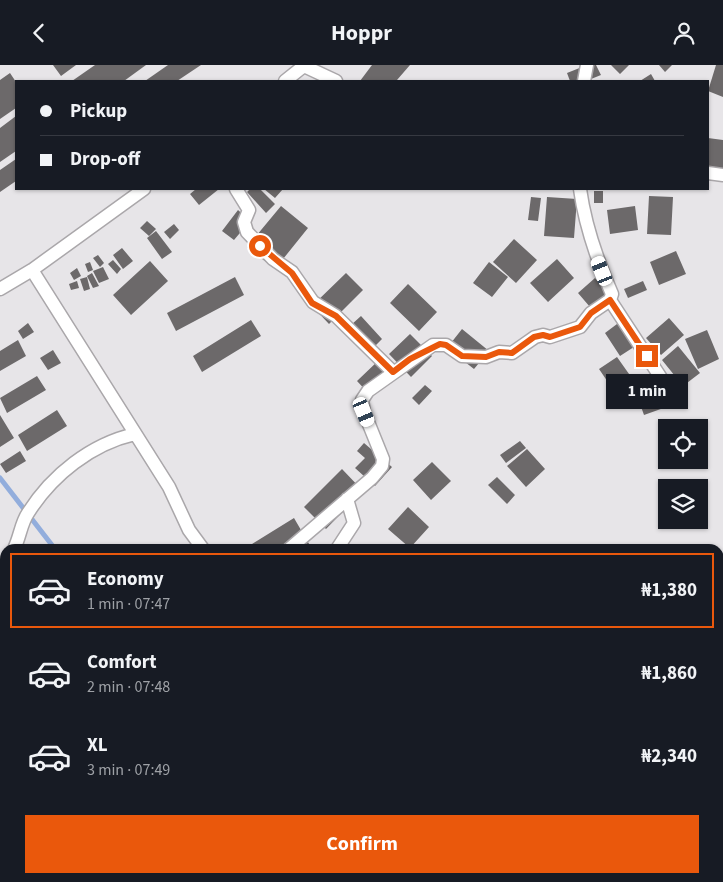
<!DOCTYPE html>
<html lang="en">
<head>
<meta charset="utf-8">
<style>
	:root { --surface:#171b24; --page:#20242c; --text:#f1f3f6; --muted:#9ea1a6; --line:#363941; --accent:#ea580c }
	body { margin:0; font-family:"Source Sans 3",sans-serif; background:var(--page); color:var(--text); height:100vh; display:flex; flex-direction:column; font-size:19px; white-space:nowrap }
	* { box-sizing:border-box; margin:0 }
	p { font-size:16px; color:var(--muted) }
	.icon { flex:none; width:28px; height:28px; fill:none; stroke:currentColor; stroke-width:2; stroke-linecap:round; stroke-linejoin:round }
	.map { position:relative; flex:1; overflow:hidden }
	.side { position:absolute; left:0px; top:479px; width:724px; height:339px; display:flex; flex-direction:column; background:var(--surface); border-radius:15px 15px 0 0; box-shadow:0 1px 4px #0004 }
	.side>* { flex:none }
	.top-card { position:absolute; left:15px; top:15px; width:694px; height:110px; border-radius:0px; box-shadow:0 1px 4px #0004; display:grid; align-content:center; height:110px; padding:0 25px; background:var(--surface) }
	.controls { position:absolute; left:658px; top:354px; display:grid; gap:10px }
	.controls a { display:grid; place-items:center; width:50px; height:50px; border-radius:0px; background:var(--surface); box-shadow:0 1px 4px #0004; font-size:25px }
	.end { position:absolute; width:22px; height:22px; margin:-11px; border:6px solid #ea580c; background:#fff; box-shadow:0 0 0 2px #fff }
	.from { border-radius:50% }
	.bubble { position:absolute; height:35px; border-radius:0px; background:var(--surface); box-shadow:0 1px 4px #0004; font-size:16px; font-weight:700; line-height:35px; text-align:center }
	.car { position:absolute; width:15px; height:30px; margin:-15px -8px; border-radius:6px; box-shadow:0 0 4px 1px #0007; background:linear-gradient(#fff 24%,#345 0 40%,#fff 0 76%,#345 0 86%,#fff 0) }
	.top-card b { display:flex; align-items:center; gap:18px; height:48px; font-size:19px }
	.top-card b+b { border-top:1px solid var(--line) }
	.top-card i { width:12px; height:12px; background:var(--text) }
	ul { padding:9px 0 0; list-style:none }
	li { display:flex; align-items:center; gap:15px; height:75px; margin:0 10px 8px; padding:0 15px; border:2px solid transparent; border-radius:0px }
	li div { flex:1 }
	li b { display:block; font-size:19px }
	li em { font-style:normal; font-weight:700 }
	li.on { border-color:var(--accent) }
	li>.icon { width:45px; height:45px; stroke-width:1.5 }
	.button { display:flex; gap:10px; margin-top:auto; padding:10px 25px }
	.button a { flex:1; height:58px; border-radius:0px; background:var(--accent); color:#fff; font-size:20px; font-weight:700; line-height:58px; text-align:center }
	header { display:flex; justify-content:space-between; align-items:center; height:65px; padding:0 25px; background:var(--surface); font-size:22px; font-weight:700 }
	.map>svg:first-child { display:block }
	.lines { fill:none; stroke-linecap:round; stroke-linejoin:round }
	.stream { stroke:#92addc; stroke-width:5 }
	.building { fill:#6c696a }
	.minor-casing { stroke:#aaa7aa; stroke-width:15 }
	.minor { stroke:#fff; stroke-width:12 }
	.route { stroke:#ea580c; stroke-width:6 }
</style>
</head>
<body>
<header><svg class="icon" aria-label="back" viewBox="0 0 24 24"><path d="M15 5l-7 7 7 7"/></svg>Hoppr<svg class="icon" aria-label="person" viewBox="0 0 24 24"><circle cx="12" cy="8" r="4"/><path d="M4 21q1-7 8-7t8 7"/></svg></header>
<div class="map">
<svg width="723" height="817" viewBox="0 0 723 817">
	<rect width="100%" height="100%" fill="#e7e5e8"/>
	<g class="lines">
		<path class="stream" d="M 0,413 L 55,484
			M 391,812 L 393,817"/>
	</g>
	<path class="building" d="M 53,0 L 76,0 L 61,11 Z
		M 95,0 L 146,0 L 124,16 L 72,16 Z
		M 168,0 L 201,0 L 177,16 L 145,16 Z
		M 372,0 L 410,0 L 397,15 L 399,16 L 360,16 Z
		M 587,0 L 596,0 L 601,10 L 586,16 L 570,16 L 567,8 Z
		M 611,0 L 629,0 L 620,9 Z
		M 659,0 L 672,0 L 665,7 Z
		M 716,0 L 723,0 L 723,32 L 708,26 Z
		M 10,8 L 16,17 L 16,43 L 0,54 L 0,15 Z
		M 651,9 L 655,16 L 640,16 Z
		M 16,51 L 16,86 L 0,97 L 0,63 Z
		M 708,73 L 723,75 L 723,109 L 708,107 Z
		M 16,94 L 16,116 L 0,127 L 0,105 Z
		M 196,124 L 219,124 L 199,140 L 190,129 Z
		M 250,124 L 260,124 L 275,139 L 266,148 L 247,127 Z
		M 264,124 L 283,124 L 275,133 Z
		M 594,126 L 603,126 L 603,138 L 594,138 Z
		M 649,131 L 673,132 L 671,170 L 647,169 Z
		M 531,132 L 541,133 L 538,156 L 528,155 Z
		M 547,132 L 577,134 L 574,173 L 544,171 Z
		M 281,141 L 308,163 L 275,204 L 247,182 Z
		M 635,141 L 638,165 L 610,169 L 607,145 Z
		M 238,145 L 250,156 L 234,175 L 222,166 Z
		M 147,156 L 156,164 L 149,171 L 140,163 Z
		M 174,159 L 179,165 L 170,174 L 164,167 Z
		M 156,166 L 172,187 L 162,194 L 147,173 Z
		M 514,174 L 537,195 L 516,218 L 493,197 Z
		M 122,183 L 133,196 L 123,204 L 113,190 Z
		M 676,186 L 686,209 L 659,220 L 650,197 Z
		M 98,190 L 104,198 L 100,202 L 93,193 Z
		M 557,194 L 574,213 L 548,237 L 530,218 Z
		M 113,195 L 121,204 L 117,209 L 108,199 Z
		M 150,196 L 168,216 L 131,250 L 113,230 Z
		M 90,197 L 93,205 L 88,207 L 85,199 Z
		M 489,197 L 508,212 L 492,232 L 473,218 Z
		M 103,202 L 109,214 L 99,218 L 93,206 Z
		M 77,203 L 81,211 L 74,215 L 70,208 Z
		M 92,208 L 99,221 L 93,223 L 87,211 Z
		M 346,208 L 363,225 L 329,259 L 312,241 Z
		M 87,212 L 90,224 L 84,226 L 80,214 Z
		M 235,212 L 244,230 L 176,266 L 167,248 Z
		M 595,213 L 613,234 L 596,249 L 578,228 Z
		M 77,216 L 79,223 L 71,225 L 69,219 Z
		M 643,216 L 647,225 L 628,233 L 624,224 Z
		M 408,219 L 437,247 L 419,266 L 390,238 Z
		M 361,251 L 382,274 L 373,283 L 351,260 Z
		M 669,253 L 684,270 L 661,290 L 646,273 Z
		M 251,255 L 261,271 L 202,307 L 193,291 Z
		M 621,256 L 637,280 L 620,291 L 605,268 Z
		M 28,258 L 34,267 L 23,274 L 18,266 Z
		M 462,264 L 489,286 L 474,304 L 447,283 Z
		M 707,265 L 719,294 L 698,304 L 685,274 Z
		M 410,269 L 432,291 L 411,312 L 389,289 Z
		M 18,275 L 26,291 L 0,306 L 0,286 Z
		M 678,281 L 700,308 L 683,321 L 662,295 Z
		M 53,285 L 61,298 L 48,305 L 40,293 Z
		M 617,292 L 634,316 L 616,329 L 599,304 Z
		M 380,294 L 393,309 L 370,330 L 357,316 Z
		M 37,311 L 46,325 L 7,348 L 0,333 Z
		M 662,312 L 672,340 L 644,350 L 634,322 Z
		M 425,320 L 432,326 L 419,340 L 412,333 Z
		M 57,345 L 67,361 L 27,386 L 18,370 Z
		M 0,350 L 14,373 L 0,382 Z
		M 520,376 L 526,383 L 506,398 L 500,390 Z
		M 364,378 L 392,402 L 375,421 L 355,403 L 365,393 L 357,386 Z
		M 527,384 L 545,404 L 526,422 L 507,401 Z
		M 20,386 L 26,396 L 6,408 L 0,399 Z
		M 432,397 L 451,416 L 431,435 L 413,415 Z
		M 342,404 L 363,426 L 326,464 L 304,442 Z
		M 497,412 L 515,430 L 507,439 L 488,420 Z
		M 408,442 L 429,462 L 410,483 L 388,464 Z
		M 294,453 L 312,484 L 244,484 Z
		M 0,558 L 5,563 L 5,577 L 2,580 L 0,578 Z
		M 103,812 L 127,812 L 128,817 L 104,817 Z
		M 528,812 L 539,812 L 534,817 L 527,817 L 525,815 Z"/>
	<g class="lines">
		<g class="minor-casing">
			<path id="minor" d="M 304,1 L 336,16
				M 285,16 L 305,0
				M 584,16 L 587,0
				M 708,108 L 723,110
				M 236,124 L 249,145 L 244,157 L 247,167 L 273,194 L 292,207 L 313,237 L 336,251 L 393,307
				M 32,205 L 169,422 L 189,465 L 203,484
				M 0,224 L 32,205 L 144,124
				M 610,235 L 665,319
				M 14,484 C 20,472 21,458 28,448 C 52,410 91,379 135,369
				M 289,484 L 372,413 L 382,401 L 383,394 L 364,347 L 362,335 L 368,326 L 433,280 L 446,280 L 462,291 L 486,292 L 499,287 L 512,288 L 535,272 L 543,270 L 550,272 L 580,262 L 591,248 L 610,235 L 612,229 C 597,195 585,160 580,124
				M 337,484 L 354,458 L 347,434
				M 2,504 L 2,523 L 5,528
				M 0,618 L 5,616
				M 617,812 L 623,817"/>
		</g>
		<use href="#minor" class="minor"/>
	</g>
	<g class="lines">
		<path class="route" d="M 260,181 L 292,208 L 312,238 L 336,251 L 393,307 L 410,294 L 440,279 L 446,280 L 462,291 L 486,292 L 499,287 L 512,288 L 534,272 L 543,270 L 550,272 L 580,262 L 591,248 L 610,235 L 647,291"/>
	</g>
</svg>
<div class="controls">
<a><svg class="icon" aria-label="locate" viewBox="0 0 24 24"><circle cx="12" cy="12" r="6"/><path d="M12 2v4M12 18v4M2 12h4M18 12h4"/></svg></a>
<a><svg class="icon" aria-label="layers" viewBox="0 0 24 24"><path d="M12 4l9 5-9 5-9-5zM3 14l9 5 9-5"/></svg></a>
</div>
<i class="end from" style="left:260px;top:181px"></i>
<i class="end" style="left:647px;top:291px"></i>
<div class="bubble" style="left:606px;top:309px;width:82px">1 min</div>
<i class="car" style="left:602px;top:206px;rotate:338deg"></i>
<i class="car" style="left:364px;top:347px;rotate:157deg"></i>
<div class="top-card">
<b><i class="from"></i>Pickup</b>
<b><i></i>Drop-off</b>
</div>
<section class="side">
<ul>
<li class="on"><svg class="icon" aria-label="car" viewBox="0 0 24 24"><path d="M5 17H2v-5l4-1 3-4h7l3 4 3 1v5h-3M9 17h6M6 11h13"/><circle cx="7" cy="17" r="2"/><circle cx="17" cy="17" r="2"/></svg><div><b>Economy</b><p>1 min · 07:47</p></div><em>₦1,380</em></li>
<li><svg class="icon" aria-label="car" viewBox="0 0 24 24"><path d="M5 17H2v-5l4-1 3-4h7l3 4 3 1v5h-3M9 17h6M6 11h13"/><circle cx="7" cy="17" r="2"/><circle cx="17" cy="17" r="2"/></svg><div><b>Comfort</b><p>2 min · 07:48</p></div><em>₦1,860</em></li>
<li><svg class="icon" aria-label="car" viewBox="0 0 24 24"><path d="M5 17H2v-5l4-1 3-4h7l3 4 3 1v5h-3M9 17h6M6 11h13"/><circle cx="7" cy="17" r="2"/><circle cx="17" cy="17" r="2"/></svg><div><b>XL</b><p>3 min · 07:49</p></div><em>₦2,340</em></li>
</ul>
<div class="button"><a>Confirm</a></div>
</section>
</div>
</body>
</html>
